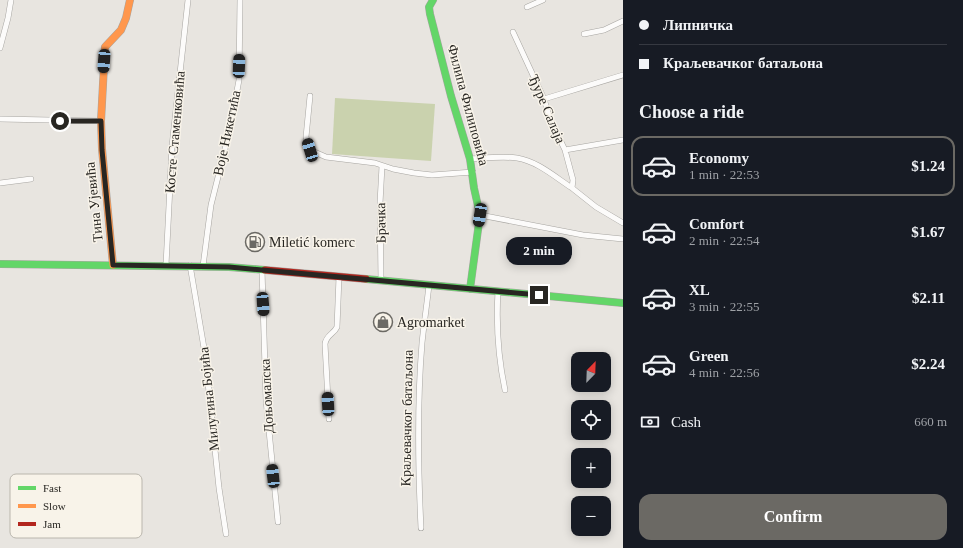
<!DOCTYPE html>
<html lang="en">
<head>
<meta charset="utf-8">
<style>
	:root { --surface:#171b24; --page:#242831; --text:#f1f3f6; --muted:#9ea1a6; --line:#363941; --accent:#6b6964 }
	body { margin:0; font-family:Georgia,serif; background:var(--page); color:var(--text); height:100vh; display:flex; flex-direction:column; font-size:15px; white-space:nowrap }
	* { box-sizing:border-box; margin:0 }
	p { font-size:13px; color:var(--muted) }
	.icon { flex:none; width:22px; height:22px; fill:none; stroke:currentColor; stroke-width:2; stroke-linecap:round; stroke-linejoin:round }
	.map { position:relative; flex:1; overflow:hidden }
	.sheet { display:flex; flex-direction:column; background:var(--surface); width:340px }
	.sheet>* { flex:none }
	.top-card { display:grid; align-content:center; height:88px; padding:0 16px; background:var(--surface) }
	.needle { width:26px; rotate:23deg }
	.fabs { position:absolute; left:571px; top:352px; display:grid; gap:8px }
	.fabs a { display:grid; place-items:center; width:40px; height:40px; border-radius:8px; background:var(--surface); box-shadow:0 2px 10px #0003; font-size:20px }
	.end { position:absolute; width:18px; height:18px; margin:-9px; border:5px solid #282622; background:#fff; box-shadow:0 0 0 2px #fff }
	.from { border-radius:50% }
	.bubble { position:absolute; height:28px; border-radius:12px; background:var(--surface); box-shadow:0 2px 10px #0003; font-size:13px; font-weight:700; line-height:28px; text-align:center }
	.car { position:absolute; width:12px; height:24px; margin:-12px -6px; border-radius:5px; box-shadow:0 0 3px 1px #0007; background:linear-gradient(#222 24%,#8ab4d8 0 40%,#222 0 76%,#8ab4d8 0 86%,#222 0) }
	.top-card b { display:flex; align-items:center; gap:14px; height:38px; font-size:15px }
	.top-card b+b { border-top:1px solid var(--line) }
	.top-card i { width:10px; height:10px; background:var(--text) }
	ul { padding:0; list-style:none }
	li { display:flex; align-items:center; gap:12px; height:60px; margin:0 8px 6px; padding:0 8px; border:2px solid transparent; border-radius:12px }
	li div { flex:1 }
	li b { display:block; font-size:15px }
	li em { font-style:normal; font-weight:700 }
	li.active { border-color:var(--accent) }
	li>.icon { width:36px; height:36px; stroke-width:1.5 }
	h2 { padding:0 16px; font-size:18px; line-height:48px }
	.pay { display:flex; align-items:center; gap:10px; height:44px; padding:0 16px; font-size:15px }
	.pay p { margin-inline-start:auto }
	.action { display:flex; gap:8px; margin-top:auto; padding:8px 16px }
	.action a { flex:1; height:46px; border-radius:12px; background:var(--accent); color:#fff; font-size:16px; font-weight:700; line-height:46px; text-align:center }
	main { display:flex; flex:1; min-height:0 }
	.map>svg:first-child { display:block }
	.green { fill:#cad2ae }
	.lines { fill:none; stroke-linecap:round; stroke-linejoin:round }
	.street-casing { stroke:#a7a5a1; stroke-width:6 }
	.fast-casing { stroke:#a7a5a1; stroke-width:8 }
	.slow-casing { stroke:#a7a5a1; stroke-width:8 }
	.jam-casing { stroke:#a7a5a1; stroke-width:8 }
	.street { stroke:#fcfbfa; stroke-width:5 }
	.fast { stroke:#63d668; stroke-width:7 }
	.slow { stroke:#ff974d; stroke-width:7 }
	.jam { stroke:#b3261e; stroke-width:7 }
	.route { stroke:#282622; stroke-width:5 }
	.labels { text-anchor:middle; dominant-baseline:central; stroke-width:3; stroke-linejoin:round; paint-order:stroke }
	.street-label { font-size:14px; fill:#282622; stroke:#f8f3e9 }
	.poi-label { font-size:14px; fill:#282622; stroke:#f8f3e9; text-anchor:start }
	.key { fill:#f8f3e9; stroke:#bab6ad; stroke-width:1 }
	.key-label { font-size:11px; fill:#282622 }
</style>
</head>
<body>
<main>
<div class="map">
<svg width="623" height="548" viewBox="0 0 623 548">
	<rect width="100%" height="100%" fill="#e8e5e0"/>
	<path class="green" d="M 335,98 L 435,104 L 431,161 L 332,154 Z"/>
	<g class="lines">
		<g class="street-casing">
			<path id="street" d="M 527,7 L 543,0
				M 513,32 L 544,99 L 550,119 L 565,150 L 573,180 L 572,188 L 596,207 L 623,223
				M 584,34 L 604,30 L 623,21
				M 0,48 L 8,18 L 11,0
				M 310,96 L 306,137 L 310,150 L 326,157 L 375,163 L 393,169 L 414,173 L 432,175 L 473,172
				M 544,99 L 623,75
				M 0,119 L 101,121
				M 565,150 L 623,140
				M 470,159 C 486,158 502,156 517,158 C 537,161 555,177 572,188
				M 0,183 L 31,179
				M 480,215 L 583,235 L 623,239
				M 166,265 L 172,146 L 188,0
				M 190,265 L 205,354 L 219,488 L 226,534
				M 203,266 L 211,205 L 229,133 L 239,80 L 240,0
				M 262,270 L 266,400 L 278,522
				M 381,280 L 380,203 L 382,166
				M 498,291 C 496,325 498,357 505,390
				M 329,419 L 325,344 C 326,335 334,334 337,327 L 339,277
				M 421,528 C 418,467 417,404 422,343 C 424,323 427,304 429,285"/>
		</g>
		<g class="fast-casing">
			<path id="fast" d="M 433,0 L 429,7 L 430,14 L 451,96 L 470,159 L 474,188 L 480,215 L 470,289
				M 0,264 L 229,267 L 265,270
				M 366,279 L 623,303"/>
		</g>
		<g class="slow-casing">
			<path id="slow" d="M 113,265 L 102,149 L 101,121 L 105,47 L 121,30 L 126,18 L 130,0"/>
		</g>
		<g class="jam-casing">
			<path id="jam" d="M 265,270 L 366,279"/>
		</g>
		<use href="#street" class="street"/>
		<use href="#fast" class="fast"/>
		<use href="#slow" class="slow"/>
		<use href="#jam" class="jam"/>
	</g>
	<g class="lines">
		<path class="route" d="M 60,121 L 101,121 L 102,150 L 113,265 L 229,267 L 539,295"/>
	</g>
	<defs>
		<g id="fuel-ring" transform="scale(1)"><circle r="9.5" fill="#f8f3e9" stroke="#6b6964" stroke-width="1.5"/><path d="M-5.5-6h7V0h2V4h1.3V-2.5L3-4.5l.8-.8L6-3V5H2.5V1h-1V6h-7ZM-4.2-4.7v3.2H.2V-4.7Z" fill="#6b6964"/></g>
		<g id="shop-ring" transform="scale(1)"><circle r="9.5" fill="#f8f3e9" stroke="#6b6964" stroke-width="1.5"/><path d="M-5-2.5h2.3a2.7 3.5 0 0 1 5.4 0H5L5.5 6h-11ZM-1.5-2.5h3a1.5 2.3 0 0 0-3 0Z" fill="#6b6964"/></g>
	</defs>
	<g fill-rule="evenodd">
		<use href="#fuel-ring" x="255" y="242"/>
		<use href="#shop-ring" x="383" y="322"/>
	</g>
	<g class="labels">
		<g class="street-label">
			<text transform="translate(468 105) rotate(75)">Филипа Филиповића</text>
			<text transform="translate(547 109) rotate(67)">Ђуре Салаја</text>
			<text transform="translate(175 132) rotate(-85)">Косте Стаменковића</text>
			<text transform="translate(227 133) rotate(-78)">Воје Никетића</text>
			<text transform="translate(94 202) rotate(-96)">Тина Ујевића</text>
			<text transform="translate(381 223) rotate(-91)">Брачка</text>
			<text transform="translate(267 396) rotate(-93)">Доњомалска</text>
			<text transform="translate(209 399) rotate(-96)">Милутина Бојића</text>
			<text transform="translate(407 418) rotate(-89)">Краљевачког батаљона</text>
		</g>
		<g class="poi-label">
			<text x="269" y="242">Miletić komerc</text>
			<text x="397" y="322">Agromarket</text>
		</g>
	</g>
	<rect x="10" y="474" width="132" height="64" rx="6" class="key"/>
	<rect x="18" y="486" width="18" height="4" fill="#63d668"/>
	<rect x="18" y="504" width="18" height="4" fill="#ff974d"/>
	<rect x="18" y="522" width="18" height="4" fill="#b3261e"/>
	<g class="key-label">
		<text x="43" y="492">Fast</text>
		<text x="43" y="510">Slow</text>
		<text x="43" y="528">Jam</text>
	</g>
</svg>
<div class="fabs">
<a><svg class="needle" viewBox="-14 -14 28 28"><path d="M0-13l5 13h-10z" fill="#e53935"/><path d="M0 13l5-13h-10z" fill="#9ea1a6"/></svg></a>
<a><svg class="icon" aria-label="locate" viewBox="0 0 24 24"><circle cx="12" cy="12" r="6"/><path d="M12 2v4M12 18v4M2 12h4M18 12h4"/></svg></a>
<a>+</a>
<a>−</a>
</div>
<i class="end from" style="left:60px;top:121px"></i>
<i class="end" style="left:539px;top:295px"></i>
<div class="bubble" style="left:506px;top:237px;width:66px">2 min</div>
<i class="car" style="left:104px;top:61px;rotate:184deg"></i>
<i class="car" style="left:239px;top:66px;rotate:2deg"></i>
<i class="car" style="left:310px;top:150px;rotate:343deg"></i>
<i class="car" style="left:480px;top:215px;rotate:189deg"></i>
<i class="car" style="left:263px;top:304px;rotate:176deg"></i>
<i class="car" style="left:328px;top:404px;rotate:357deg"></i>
<i class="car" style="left:273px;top:476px;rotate:354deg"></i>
</div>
<section class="sheet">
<div class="top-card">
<b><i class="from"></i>Липничка</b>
<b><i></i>Краљевачког батаљона</b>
</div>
<h2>Choose a ride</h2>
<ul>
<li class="active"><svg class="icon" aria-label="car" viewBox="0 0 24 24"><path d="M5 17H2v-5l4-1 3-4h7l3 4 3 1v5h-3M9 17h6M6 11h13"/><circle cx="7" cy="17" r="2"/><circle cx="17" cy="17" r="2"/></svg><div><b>Economy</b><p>1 min · 22:53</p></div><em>$1.24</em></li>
<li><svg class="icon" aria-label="car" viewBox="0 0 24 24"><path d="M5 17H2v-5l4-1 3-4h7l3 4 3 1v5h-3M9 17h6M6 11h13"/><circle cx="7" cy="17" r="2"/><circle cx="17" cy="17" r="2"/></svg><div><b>Comfort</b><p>2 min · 22:54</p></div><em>$1.67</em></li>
<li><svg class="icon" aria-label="car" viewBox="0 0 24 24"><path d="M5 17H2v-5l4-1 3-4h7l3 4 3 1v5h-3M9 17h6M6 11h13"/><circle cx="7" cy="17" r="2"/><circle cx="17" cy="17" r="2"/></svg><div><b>XL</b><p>3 min · 22:55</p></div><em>$2.11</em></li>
<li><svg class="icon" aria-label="car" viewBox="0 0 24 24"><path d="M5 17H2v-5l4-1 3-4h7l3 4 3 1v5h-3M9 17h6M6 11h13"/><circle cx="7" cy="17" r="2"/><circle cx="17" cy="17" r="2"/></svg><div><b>Green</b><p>4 min · 22:56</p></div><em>$2.24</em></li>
</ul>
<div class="pay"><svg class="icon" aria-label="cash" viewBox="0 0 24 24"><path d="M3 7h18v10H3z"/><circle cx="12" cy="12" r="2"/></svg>Cash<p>660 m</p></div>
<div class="action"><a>Confirm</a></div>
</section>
</main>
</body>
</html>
